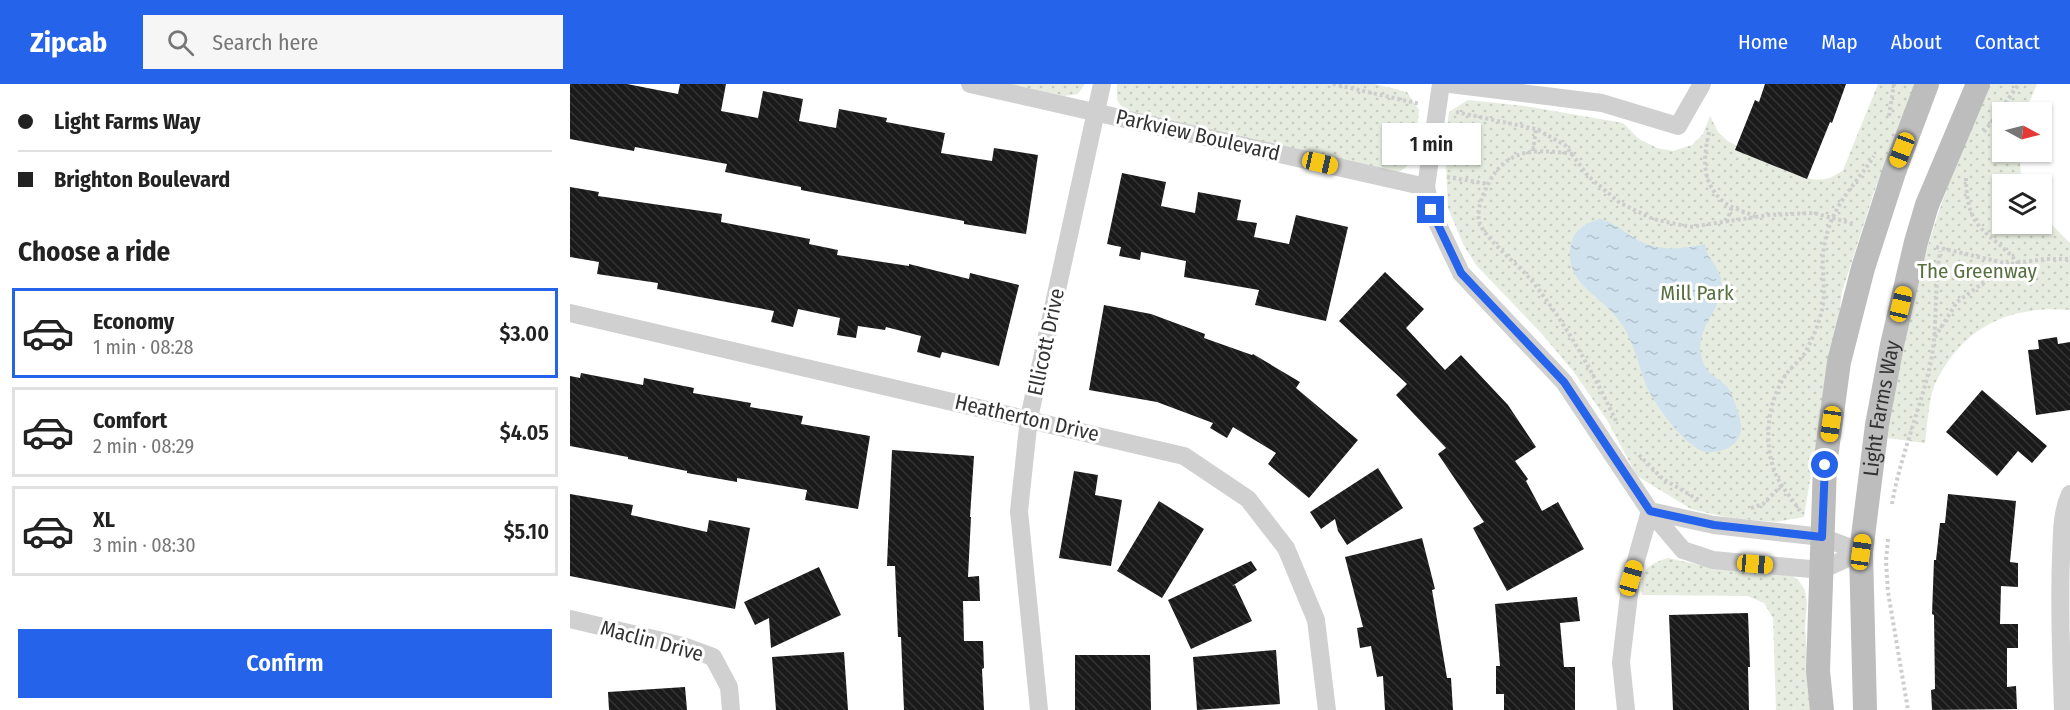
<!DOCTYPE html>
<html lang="en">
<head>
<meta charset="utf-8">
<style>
	:root { --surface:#fff; --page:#f6f6f6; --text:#222; --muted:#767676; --line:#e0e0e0; --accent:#2563eb }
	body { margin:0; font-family:"Fira Sans Condensed",sans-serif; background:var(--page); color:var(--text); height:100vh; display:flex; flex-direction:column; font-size:22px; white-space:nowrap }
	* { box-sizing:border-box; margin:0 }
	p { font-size:20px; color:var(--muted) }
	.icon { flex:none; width:33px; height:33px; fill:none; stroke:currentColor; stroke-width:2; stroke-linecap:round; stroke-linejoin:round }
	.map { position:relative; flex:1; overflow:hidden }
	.sheet { display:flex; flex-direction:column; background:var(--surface); width:570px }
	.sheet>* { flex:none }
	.top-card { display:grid; align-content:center; height:132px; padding:0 18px; background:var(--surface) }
	.needle { width:39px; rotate:97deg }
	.buttons { position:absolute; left:1422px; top:18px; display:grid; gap:12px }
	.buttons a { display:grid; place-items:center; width:60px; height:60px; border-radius:0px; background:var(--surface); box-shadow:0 2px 4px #0004; font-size:30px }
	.end { position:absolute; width:27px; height:27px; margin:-14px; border:8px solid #2563eb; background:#fff; box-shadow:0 0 0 3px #fff }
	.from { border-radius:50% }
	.bubble { position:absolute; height:42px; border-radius:0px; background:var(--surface); box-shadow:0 2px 4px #0004; font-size:20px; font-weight:600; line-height:42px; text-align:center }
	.car { position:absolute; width:18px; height:36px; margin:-18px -9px; border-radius:8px; box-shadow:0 0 4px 2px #0007; background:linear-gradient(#f5c518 24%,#345 0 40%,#f5c518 0 76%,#345 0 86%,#f5c518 0) }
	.top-card b { display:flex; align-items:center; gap:21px; height:57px; font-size:22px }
	.top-card b+b { border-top:2px solid var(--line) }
	.top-card i { width:15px; height:15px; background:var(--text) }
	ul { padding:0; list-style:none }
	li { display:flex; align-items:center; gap:18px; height:90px; margin:0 12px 9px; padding:0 6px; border:3px solid var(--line); border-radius:0px }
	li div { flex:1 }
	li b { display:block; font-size:22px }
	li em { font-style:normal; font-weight:600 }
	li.active { border-color:var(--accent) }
	li>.icon { width:54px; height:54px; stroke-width:1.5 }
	h2 { padding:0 18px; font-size:27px; line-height:72px }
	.cta { display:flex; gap:12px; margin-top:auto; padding:12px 18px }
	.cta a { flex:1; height:69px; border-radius:0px; background:var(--accent); color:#fff; font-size:24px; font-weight:600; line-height:69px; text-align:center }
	header { display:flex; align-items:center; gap:36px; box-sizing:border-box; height:84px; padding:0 30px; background:var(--accent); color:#fff }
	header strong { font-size:28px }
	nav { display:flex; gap:33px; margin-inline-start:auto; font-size:21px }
	.search { width:420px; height:54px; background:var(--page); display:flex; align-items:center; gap:15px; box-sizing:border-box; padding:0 21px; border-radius:0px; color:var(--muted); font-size:22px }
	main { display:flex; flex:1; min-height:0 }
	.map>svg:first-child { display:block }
	.green { fill:url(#green-dots) }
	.water { fill:url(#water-ripples) }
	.building { fill:url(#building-back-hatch) }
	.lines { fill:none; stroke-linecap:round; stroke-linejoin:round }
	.path { stroke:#cdcdcd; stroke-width:4; stroke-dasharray:3 3; stroke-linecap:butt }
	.street { stroke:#d0d0d0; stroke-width:18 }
	.secondary { stroke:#bdbdbd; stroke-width:24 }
	.route { stroke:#2563eb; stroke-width:8 }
	.labels { text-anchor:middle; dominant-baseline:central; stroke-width:6; stroke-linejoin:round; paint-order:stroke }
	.street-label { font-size:21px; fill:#333; stroke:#fff }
	.park-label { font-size:21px; fill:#56703f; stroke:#fff }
</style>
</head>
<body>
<header>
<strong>Zipcab</strong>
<div class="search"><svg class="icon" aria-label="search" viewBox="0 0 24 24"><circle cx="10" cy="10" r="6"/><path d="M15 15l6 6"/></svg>Search here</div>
<nav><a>Home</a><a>Map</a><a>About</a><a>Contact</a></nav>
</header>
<main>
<section class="sheet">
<div class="top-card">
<b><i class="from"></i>Light Farms Way</b>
<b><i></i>Brighton Boulevard</b>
</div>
<h2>Choose a ride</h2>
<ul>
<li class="active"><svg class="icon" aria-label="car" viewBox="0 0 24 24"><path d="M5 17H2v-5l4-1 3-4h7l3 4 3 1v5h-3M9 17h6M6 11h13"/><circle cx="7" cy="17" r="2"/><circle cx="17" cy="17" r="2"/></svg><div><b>Economy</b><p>1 min · 08:28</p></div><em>$3.00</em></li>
<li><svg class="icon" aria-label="car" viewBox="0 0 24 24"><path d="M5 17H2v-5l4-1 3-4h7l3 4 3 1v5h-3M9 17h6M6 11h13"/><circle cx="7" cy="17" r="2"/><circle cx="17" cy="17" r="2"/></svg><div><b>Comfort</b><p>2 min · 08:29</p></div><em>$4.05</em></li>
<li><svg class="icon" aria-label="car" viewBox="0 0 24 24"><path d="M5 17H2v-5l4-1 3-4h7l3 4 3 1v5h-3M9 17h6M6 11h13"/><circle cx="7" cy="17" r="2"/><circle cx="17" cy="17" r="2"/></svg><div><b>XL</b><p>3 min · 08:30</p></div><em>$5.10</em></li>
</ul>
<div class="cta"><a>Confirm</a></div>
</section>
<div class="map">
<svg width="1500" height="626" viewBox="0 0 1500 626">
	<defs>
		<pattern id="green-dots" width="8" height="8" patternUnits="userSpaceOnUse" patternTransform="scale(1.5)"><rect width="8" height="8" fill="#e6ecdf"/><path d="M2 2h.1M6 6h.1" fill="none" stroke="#c6cbc0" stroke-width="1.8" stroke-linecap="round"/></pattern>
		<pattern id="water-ripples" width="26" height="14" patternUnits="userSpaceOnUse" patternTransform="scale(1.5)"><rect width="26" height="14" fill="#cfe2ee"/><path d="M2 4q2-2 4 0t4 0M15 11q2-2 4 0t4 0" fill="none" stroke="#b2c2cd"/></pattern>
		<pattern id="building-back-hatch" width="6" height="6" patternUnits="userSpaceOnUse" patternTransform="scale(1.5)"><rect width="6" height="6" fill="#1a1a1a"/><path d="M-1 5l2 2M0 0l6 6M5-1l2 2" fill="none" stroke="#333"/></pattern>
	</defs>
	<rect width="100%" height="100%" fill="#fff"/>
	<path class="green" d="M 439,0 L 515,0 L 508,10 L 494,12 Z
		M 547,0 L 805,0 L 837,8 L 849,26 L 845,69 L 835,84 L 824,90 L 554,26 L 547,16 Z
		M 1308,0 L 1347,0 L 1304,108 L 1272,208 L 1263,278 L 1244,371 L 1234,433 L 1205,438 L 1160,434 L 1121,425 L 1067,392 L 1037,336 L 1003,287 L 972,250 L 906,181 L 894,162 L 878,124 L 875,59 L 879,28 L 898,16 L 955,22 L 1053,39 L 1069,55 L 1087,64 L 1103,67 L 1122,61 L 1133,50 L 1140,32 L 1148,48 L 1159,58 L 1240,95 C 1254,97 1261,95 1273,86 Z
		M 1419,0 L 1467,0 L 1455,28 L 1432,28 L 1432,68 L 1449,68 L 1451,92 L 1455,100 L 1432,100 L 1432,140 L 1472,140 L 1472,131 L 1500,159 L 1500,226 C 1439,221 1392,243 1365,300 C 1359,313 1357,344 1355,359 L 1317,354 C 1321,327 1322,299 1328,273 C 1349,180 1380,87 1419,0 Z
		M 1098,474 L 1148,485 L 1220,490 L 1229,497 L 1235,506 L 1237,519 L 1235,543 L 1242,626 L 1206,626 L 1203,534 L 1194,519 L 1178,512 L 1072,511 C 1070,488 1075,481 1098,474 Z"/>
	<path class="water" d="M 1029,135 C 1042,137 1050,145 1061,152 C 1084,168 1110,166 1135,160 C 1134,174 1154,183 1151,205 C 1148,232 1122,247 1133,278 C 1136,290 1151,295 1158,304 C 1162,308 1171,336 1171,342 C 1172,351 1166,360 1158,364 C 1151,367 1143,369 1136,368 C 1115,364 1084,319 1076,301 C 1072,291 1069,280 1066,271 C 1062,259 1057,247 1050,238 C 1033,212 993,200 1001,161 C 1004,146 1014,140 1029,135 Z"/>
	<path class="building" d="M 0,0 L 57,0 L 108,10 L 110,0 L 156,0 L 151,27 L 188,34 L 193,7 L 233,15 L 229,37 L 266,44 L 269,25 L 317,34 L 316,38 L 375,49 L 371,69 L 422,77 L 424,64 L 468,71 L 456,150 L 394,140 L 394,137 L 231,106 L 231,103 L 155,88 L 157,80 L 65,63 L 64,67 L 0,55 Z
		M 1195,0 L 1276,0 L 1262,39 L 1260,38 L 1237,95 L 1165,66 L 1185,16 L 1189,18 Z
		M 552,89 L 596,98 L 591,122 L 625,129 L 628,108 L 671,116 L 667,136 L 687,139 L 684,153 L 719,160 L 726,131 L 778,143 L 756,237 L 685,221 L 689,206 L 614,193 L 616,177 L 571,168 L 570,176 L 549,172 L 551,163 L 537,160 Z
		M 0,103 L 29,108 L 28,112 L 152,130 L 151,138 L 240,155 L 239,160 L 268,166 L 267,171 L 339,182 L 339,180 L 399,195 L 400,189 L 449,201 L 429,282 L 372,268 L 370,274 L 347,268 L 351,252 L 316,243 L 315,246 L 288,242 L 286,254 L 267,251 L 270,234 L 228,225 L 223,243 L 201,238 L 204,227 L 87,205 L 88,199 L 27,190 L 29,178 L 0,173 Z
		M 815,188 L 854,225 L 836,244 L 875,286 L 891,271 L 938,321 L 966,363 L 945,377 L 958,395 L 956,397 L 972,427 L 988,418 L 1014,465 L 937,507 L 903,444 L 914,438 L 868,370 L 876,364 L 826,311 L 837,300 L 769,237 Z
		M 534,221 L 581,230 L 635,250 L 634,254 L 682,271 L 683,270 L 730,298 L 726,304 L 788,356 L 739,414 L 698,380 L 706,369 L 663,343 L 657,354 L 640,344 L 643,339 L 587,318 L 519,306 Z
		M 1487,253 L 1488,260 L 1500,258 L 1500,326 L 1466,331 L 1458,266 L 1469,265 L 1468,256 Z
		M 11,289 L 73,301 L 74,294 L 124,304 L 123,309 L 181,319 L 180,323 L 233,332 L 231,340 L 300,352 L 288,425 L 235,416 L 237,406 L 167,394 L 167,398 L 117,389 L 117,387 L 58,375 L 58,373 L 0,362 L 0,292 L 10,294 Z
		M 1412,306 L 1477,362 L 1462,379 L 1448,367 L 1427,392 L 1376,348 Z
		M 322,366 L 404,372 L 400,433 L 401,433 L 398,493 L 409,492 L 410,517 L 393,517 L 394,557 L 413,557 L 414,584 L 412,585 L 414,626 L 334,626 L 331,553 L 328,553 L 325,482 L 317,482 Z
		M 808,384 L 833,424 L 777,461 L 768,447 L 765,435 L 751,445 L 740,428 Z
		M 504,387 L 528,391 L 525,411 L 552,416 L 541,482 L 489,474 Z
		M 0,410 L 63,421 L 61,431 L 137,448 L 139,436 L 180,444 L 165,525 L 0,492 Z
		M 1378,410 L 1446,417 L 1440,478 L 1448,479 L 1448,503 L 1431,502 L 1430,540 L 1448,540 L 1448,564 L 1437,564 L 1437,603 L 1446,602 L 1447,625 L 1362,626 L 1361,606 L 1365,605 L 1364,531 L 1362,530 L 1364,476 L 1366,476 L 1370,439 L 1375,439 Z
		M 589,417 L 634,445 L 592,514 L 547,487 Z
		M 852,454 L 865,505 L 862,506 L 877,594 L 881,594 L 883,626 L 815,626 L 813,592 L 807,593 L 801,562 L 790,564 L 787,544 L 793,543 L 775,473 Z
		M 681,477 L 687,486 L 662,502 L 665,501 L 682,537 L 621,565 L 598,516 Z
		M 249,483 L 271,531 L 201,564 L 199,534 L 185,541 L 174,518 Z
		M 1007,513 L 1010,537 L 990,539 L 994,583 L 1005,583 L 1005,626 L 934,626 L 934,610 L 926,610 L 926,582 L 930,582 L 925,520 Z
		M 1178,529 L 1180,583 L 1178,583 L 1179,626 L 1103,626 L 1099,531 Z
		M 706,566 L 710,620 L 627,626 L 623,573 Z
		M 274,568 L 278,626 L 206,626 L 202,573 Z
		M 505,571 L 580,571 L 581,626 L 505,626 Z
		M 115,603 L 117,626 L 39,626 L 38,608 Z"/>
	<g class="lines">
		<path class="path" d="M 763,0 L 850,20
			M 886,28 L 966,45 L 995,61 L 1018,92 L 1050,119 L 1083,135 L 1120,143 L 1199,131 L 1244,129 L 1284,140
			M 1319,32 L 1324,0
			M 1139,48 C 1133,75 1131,100 1155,119 C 1164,125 1176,128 1186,133
			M 1414,48 L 1449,0
			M 963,67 L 966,45
			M 1003,70 C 960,64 932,65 914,109 C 910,119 906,129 910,140 C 917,157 949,181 962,197 C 996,240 1023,288 1046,337
			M 877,93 L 918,100
			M 1396,94 C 1397,150 1418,144 1449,180
			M 1157,138 L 1162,122
			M 1366,163 L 1439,180
			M 1365,253 L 1387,218 L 1439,180 L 1475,175 L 1500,175
			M 1069,371 L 1093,395 L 1129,416
			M 1322,420 C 1330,373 1349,329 1360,282 C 1368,245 1364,205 1370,167
			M 1181,424 L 1193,420 L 1212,401
			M 1230,427 C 1223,416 1213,405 1207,393 C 1192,361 1197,317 1217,289 C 1222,283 1228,278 1233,272 C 1241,259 1248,242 1252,226 C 1257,206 1250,183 1254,163 C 1261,121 1282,106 1304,72
			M 1318,455 L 1316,477 L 1318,508 L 1338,626"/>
		<path class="street" d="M 400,0 L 856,103
			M 871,0 L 856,103 L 861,126 L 891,189 L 994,298 L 1080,427 L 1113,466 L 1143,476 L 1251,486 L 1291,468
			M 880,0 L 1032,19 L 1108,42 L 1132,0
			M 0,229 L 614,372 L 678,415 L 716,464 L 746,536 L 757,626
			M 1080,427 L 1144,441 L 1252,453 L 1291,468
			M 0,535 L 113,562 L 143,573 L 159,603 L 161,626
			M 469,626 L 449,427 L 459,334 L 532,0
			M 1056,626 L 1051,578 L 1061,494 L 1080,427
			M 1493,626 C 1491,575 1489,525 1491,474 C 1492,453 1491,429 1500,410"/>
		<g class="secondary">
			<path d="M 1252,626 L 1248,587 L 1255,381 L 1269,278 L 1293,184 L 1324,88 L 1357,0"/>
			<path id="s1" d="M 1295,626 L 1291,468 L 1307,341 L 1322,261 L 1346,158 L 1357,121 L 1408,0"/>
		</g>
	</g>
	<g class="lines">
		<path class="route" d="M 861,126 L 891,189 L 994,298 L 1080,427 L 1144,441 L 1252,453 L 1255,381"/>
	</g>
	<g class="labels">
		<g class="street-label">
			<text transform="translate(628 51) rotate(13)">Parkview Boulevard</text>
			<text transform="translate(476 258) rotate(-78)">Ellicott Drive</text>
			<text stroke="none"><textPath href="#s1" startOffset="303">Light Farms Way</textPath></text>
			<text transform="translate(457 334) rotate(13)">Heatherton Drive</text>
			<text transform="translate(82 557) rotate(15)">Maclin Drive</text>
		</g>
		<g class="park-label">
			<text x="1407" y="187">The Greenway</text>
			<text x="1127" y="209">Mill Park</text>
		</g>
	</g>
</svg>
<div class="buttons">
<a><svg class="needle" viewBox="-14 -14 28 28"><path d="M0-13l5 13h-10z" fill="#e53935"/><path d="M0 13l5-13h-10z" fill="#767676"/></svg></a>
<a><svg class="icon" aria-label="layers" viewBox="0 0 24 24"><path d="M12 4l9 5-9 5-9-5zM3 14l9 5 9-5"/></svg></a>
</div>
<i class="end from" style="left:1255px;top:381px"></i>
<i class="end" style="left:861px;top:126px"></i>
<div class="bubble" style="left:812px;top:39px;width:99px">1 min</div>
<i class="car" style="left:1332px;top:66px;rotate:201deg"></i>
<i class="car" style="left:750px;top:79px;rotate:103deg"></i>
<i class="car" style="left:1331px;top:220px;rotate:13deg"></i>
<i class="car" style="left:1261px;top:340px;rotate:188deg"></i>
<i class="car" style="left:1291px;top:468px;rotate:8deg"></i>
<i class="car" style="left:1185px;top:480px;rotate:95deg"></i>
<i class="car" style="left:1061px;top:494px;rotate:16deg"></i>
</div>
</main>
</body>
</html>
